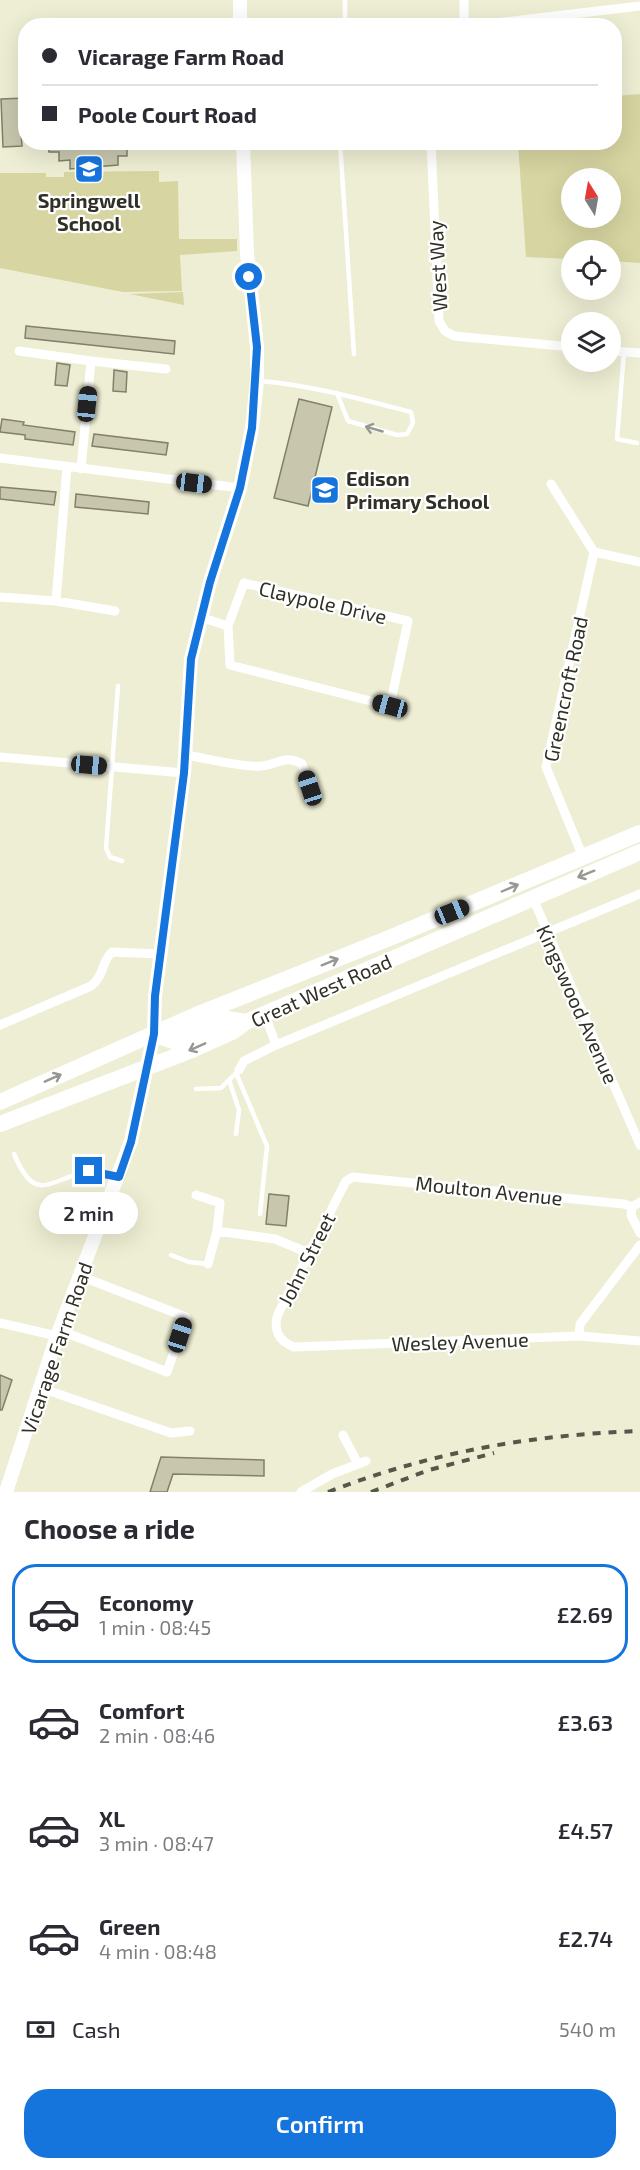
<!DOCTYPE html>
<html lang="en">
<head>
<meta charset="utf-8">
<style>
	:root { --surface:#fff; --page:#f2f2f3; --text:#2b2b33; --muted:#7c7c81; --line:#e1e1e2; --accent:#1674dd }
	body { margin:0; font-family:"Exo 2",sans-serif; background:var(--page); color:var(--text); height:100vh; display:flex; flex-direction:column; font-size:22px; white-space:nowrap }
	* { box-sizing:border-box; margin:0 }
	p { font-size:20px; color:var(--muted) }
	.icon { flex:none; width:33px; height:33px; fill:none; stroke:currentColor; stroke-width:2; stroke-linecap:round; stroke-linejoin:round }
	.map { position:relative; height:1492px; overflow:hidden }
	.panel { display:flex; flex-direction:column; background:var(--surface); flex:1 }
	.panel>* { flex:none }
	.banner { position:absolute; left:18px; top:18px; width:604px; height:132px; border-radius:24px; box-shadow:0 6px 24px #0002; display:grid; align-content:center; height:132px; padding:0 24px; background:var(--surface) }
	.needle { width:39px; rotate:349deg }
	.buttons { position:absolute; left:561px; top:168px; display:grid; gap:12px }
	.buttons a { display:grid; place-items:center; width:60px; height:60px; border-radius:50%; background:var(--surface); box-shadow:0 6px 24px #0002; font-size:30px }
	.end { position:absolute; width:27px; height:27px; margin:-14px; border:8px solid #1674dd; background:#fff; box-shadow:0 0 0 3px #fff }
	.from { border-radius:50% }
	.bubble { position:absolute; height:42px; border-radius:21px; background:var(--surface); box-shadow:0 6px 24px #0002; font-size:20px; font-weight:600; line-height:42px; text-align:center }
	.car { position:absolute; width:18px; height:36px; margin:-18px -9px; border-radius:8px; box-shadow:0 0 4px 2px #0007; background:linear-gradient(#222 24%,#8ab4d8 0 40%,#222 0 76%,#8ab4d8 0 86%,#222 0) }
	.banner b { display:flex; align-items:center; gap:21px; height:57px; font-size:22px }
	.banner b+b { border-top:2px solid var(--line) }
	.banner i { width:15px; height:15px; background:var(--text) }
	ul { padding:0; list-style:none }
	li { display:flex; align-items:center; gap:18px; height:99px; margin:0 12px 9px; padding:0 12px; border:3px solid transparent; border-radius:24px }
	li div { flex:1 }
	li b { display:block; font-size:22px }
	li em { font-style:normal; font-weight:600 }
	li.on { border-color:var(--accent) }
	li>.icon { width:54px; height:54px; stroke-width:1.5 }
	h2 { padding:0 24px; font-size:27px; line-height:72px }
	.pay { display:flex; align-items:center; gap:15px; height:66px; padding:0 24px; font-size:22px }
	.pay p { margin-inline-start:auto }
	.primary-button { display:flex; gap:12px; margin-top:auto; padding:12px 24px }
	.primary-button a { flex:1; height:69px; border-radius:24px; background:var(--accent); color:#fff; font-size:24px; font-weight:600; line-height:69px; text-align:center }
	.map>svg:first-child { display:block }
	.green { fill:#d7d5a1; fill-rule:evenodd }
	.building { fill:#c8c7ae; stroke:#818069; stroke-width:1.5 }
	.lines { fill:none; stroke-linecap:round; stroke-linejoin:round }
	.lane { stroke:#fff; stroke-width:4.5 }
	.street { stroke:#fff; stroke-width:9 }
	.secondary { stroke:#fff; stroke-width:14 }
	.highway { stroke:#fff; stroke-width:16 }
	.rail { stroke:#565649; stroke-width:4; stroke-dasharray:8 8; stroke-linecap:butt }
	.oneway { stroke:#989892 }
	.route { stroke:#1674dd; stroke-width:8 }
	.labels { text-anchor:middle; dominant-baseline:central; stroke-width:4.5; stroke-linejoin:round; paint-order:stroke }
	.poi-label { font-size:20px; font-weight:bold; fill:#303026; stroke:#fff }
	.street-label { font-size:20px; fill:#303026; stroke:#fff }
</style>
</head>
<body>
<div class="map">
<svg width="640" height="1492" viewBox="0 0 640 1492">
	<rect width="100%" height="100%" fill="#eeeed4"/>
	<path class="green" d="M 640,94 L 640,263 L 611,261 L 610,250 L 572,250 L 571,259 L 526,257 L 518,143 L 615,142 L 615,96 ZM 610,178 L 610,218 L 572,218 L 572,178 Z
		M 159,171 L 159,182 L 178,181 L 179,239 L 237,239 L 237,251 L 180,255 L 182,291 L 123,292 L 0,268 L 0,173 L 46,173 L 46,177 L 64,177 L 64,172 Z
		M 183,292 L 184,305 L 130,294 Z"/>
	<path class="building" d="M 26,98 L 26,129 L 25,133 L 21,134 L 22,146 L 3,147 L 1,99 Z
		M 48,142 L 127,142 L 127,156 L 118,156 L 118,165 L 70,169 L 70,160 L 59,161 L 59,152 L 49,152 Z
		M 26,326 L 175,341 L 174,354 L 25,338 Z
		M 57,363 L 70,365 L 67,386 L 55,385 Z
		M 114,370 L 127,372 L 126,392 L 113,391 Z
		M 299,399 L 332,407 L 308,506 L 274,498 Z
		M 2,419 L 24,422 L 23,425 L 75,432 L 73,445 L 25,439 L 25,435 L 0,432 Z
		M 94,434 L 168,443 L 166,455 L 92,446 Z
		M 0,487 L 56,492 L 54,505 L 0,499 Z
		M 76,494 L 149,502 L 148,514 L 75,507 Z
		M 269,1194 L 289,1196 L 286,1226 L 266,1224 Z
		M 0,1375 L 12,1380 L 2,1410 L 0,1410 Z
		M 161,1457 L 264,1460 L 264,1476 L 173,1474 L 167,1492 L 150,1492 Z"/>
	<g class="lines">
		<path class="lane" d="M 345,0 L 345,26
			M 340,142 L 354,354
			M 624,352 L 617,439 L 637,443
			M 259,381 C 311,385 361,399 411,412 L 413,423 L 407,434 L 397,435 L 348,421 L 337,393
			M 118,686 L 106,848 L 110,857 L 122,861
			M 236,1073 L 267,1146 L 260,1214
			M 229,1080 L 239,1110 L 236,1134
			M 196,1089 L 221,1088 L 237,1072
			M 14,1154 C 36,1206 49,1179 89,1171 C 97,1169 108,1174 116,1176
			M 171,1255 L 189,1262 L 208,1264"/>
		<path class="street" d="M 464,0 L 464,26
			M 471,26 L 640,6
			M 431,142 L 439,321 L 445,331 L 454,336 L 572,347
			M 19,351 L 91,361 L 81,469
			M 610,351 L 640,353
			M 91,361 L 166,369
			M 0,458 L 240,488
			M 67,467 L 56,601 L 115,611
			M 551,484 L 594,552 L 546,767 L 583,857
			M 594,552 L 640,562
			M 0,597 L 56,601
			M 200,617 L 228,626 L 244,583 L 408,621 L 390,706 L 230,665 L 228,626
			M 185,755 C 206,758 243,768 261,766 C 278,765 285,754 302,764 L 310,787
			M 0,757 L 184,773
			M 532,896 L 640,1145
			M 265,1015 L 276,1045
			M 0,1025 L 91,986 C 105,975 101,962 112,952 L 160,954
			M 239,1070 L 244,1061 L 276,1045 L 640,894
			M 196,1195 L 220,1203 L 217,1231 L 275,1239 L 311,1254
			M 640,1202 L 632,1207 L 631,1215 L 640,1233
			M 632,1207 L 624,1204 L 353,1177 L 346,1181 L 278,1314 C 273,1329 278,1341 294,1347 L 579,1336 L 640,1341
			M 208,1264 L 217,1231
			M 0,1323 L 57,1336
			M 59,1330 L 167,1372 L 186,1317 L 80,1276
			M 579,1336 L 580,1324 L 640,1245
			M 41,1388 L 171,1433 L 190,1431
			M 343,1435 L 358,1464
			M 301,1492 L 332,1474 L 366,1461"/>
		<path class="secondary" d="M 240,0 L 240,26
			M 6,1492 L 57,1336 L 131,1141 L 154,1034 L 155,996 L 184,773 L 191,659 L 210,582 L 240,488 L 252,428 L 257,381 L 257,347 L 247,253 L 243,142"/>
		<path class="highway" d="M 154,1034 L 173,1041 L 227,1019 L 246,1022
			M 0,1102 L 196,1015 L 387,939 L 640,833
			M 0,1124 L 192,1050 L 232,1032 L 246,1022 L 640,852"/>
		<path class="rail" d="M 328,1492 C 432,1452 529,1435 640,1431
			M 371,1492 L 429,1470 L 494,1453"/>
	</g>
	<defs><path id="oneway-shaft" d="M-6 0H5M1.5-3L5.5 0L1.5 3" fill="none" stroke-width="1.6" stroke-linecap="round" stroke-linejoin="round" transform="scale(1.5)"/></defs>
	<g class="oneway">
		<use href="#oneway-shaft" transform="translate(374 429) rotate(-164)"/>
		<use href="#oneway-shaft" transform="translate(586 874) rotate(158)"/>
		<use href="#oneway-shaft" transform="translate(510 888) rotate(-23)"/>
		<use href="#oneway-shaft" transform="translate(330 962) rotate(-22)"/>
		<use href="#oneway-shaft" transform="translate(197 1047) rotate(156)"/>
		<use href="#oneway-shaft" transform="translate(53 1078) rotate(-24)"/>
	</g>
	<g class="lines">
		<path class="route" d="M 89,1171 L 119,1177 L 131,1142 L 154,1034 L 155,996 L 184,773 L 191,659 L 210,582 L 240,488 L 252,428 L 257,347 L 249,277"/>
	</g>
	<defs>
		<g id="school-square" transform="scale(1.5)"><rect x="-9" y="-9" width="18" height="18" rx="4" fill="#1674dd" stroke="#fff"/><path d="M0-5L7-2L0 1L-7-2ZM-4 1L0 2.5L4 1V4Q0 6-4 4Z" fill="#fff"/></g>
	</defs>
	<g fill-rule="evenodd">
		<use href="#school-square" x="89" y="169"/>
		<use href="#school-square" x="325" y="490"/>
	</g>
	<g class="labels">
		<g class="poi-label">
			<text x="89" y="200">Springwell<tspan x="89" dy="23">School</tspan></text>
			<text x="346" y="478" text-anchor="start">Edison<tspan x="346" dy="23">Primary School</tspan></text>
		</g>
		<g class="street-label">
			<text transform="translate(437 266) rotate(-93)">West Way</text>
			<text transform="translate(323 602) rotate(13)">Claypole Drive</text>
			<text transform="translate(565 689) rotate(-78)">Greencroft Road</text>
			<text transform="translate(321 990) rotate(-24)">Great West Road</text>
			<text transform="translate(578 1004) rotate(66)">Kingswood Avenue</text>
			<text transform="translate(489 1190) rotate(6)">Moulton Avenue</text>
			<text transform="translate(306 1259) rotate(-63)">John Street</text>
			<text transform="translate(460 1341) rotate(-2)">Wesley Avenue</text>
			<text transform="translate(56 1348) rotate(-71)">Vicarage Farm Road</text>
		</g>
	</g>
</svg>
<div class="buttons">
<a><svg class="needle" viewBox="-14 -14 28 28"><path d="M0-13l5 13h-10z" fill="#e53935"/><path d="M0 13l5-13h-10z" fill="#7c7c81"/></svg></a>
<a><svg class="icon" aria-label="locate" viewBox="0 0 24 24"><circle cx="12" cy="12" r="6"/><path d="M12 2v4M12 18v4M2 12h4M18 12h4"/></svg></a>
<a><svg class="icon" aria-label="layers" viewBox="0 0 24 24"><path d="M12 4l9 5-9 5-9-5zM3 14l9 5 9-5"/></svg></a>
</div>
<i class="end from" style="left:249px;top:277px"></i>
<i class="end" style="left:89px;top:1171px"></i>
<div class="bubble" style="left:39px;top:1192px;width:99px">2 min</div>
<i class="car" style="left:87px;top:404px;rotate:6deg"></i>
<i class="car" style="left:194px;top:483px;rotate:97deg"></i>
<i class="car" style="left:390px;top:706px;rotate:285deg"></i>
<i class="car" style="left:89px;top:765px;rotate:95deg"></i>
<i class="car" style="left:310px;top:788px;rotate:342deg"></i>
<i class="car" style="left:452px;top:912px;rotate:68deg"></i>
<i class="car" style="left:180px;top:1335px;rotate:18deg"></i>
<div class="banner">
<b><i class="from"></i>Vicarage Farm Road</b>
<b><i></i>Poole Court Road</b>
</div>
</div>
<section class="panel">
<h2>Choose a ride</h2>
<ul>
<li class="on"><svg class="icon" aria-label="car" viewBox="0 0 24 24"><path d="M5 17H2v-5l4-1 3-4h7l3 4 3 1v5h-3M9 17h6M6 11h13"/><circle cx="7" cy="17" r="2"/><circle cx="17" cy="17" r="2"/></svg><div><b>Economy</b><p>1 min · 08:45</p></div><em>£2.69</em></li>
<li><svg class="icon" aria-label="car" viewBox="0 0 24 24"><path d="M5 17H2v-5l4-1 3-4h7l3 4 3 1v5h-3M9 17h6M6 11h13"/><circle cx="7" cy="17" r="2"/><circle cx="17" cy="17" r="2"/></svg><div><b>Comfort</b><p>2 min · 08:46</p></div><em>£3.63</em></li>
<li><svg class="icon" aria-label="car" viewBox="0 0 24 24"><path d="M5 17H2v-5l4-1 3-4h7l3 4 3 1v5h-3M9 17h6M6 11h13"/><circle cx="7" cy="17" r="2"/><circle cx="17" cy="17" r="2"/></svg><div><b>XL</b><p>3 min · 08:47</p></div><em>£4.57</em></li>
<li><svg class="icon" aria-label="car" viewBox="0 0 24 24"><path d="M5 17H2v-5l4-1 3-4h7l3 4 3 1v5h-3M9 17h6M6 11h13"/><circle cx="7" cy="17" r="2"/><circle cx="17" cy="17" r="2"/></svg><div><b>Green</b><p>4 min · 08:48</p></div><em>£2.74</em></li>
</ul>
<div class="pay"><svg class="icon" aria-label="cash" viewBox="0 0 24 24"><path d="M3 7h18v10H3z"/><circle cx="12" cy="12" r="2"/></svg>Cash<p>540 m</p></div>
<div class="primary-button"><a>Confirm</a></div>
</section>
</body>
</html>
